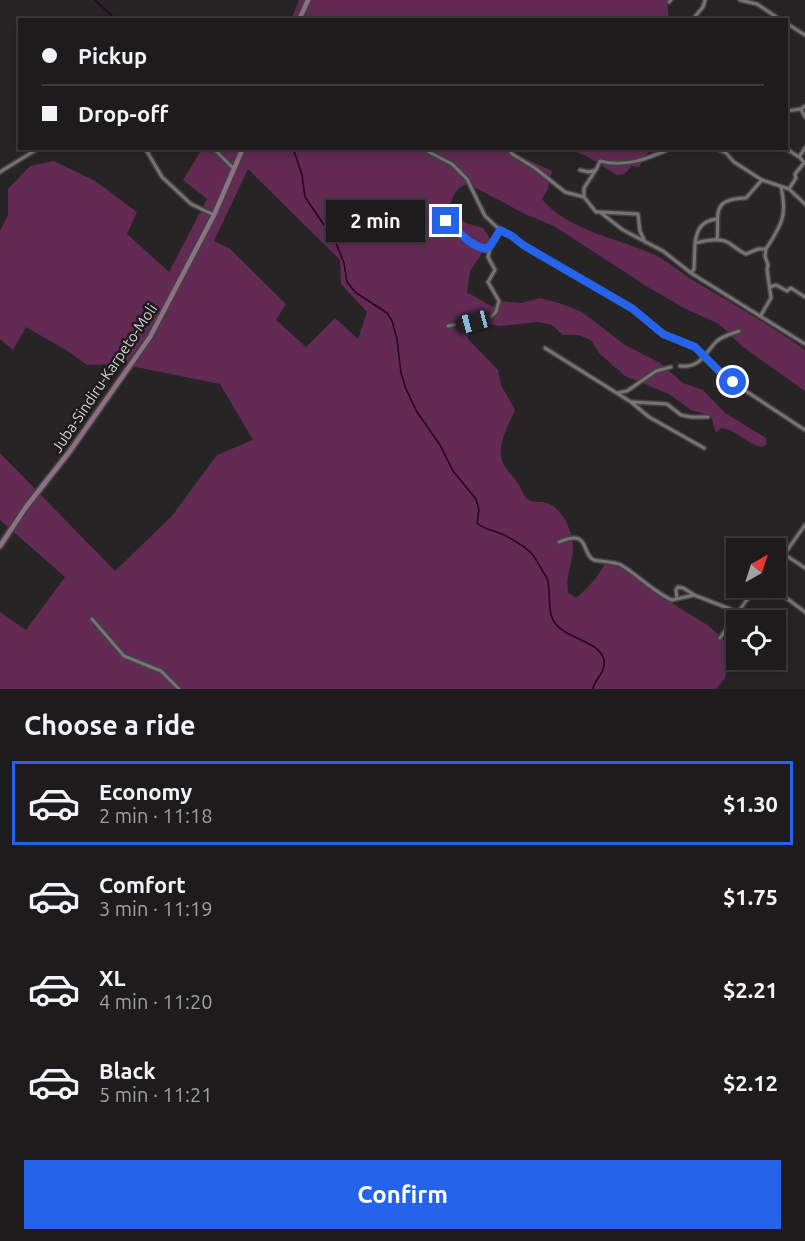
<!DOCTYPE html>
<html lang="en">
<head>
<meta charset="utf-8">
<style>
	:root { --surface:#1d1b1c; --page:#2a2829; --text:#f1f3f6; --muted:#a0a1a3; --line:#3b393b; --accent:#2563eb }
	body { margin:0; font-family:Ubuntu,sans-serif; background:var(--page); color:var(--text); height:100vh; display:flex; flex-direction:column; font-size:22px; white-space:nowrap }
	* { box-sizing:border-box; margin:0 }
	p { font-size:20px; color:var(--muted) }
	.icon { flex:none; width:33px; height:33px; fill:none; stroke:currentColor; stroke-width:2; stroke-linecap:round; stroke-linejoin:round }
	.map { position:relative; height:689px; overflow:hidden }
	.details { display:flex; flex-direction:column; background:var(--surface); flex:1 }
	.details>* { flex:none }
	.hud { position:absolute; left:18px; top:18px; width:770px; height:132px; border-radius:0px; box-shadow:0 3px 15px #0003,0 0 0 2px var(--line); display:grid; align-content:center; height:132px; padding:0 24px; background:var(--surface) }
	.needle { width:39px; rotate:39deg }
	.buttons { position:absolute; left:726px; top:538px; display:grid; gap:12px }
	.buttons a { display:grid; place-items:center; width:60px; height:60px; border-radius:0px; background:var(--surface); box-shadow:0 3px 15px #0003,0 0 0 2px var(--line); font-size:30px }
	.end { position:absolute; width:27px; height:27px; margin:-14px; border:8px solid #2563eb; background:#fff; box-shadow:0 0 0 3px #fff }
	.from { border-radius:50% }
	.bubble { position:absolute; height:42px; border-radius:0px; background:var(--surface); box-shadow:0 3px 15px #0003,0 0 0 2px var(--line); font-size:20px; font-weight:600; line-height:42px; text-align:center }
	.car { position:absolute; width:18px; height:36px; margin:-18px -9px; border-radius:8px; box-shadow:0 0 4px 2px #0007; background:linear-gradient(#222 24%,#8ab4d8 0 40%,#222 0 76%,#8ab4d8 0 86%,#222 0) }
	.hud b { display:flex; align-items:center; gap:21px; height:57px; font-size:22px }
	.hud b+b { border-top:2px solid var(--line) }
	.hud i { width:15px; height:15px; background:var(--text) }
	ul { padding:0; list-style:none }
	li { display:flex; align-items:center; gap:18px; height:84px; margin:0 12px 9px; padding:0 12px; border:3px solid transparent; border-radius:0px }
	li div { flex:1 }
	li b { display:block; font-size:22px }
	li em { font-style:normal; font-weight:600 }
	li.active { border-color:var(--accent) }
	li>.icon { width:54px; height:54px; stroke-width:1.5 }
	h2 { padding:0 24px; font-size:27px; line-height:72px }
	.cta { display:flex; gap:12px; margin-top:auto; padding:12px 24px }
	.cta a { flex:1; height:69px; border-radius:0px; background:var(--accent); color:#fff; font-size:24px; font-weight:600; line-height:69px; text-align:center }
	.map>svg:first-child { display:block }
	.green { fill:#632b54; fill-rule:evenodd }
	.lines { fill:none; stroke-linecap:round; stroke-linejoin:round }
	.stream { stroke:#29001f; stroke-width:1.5 }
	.minor-casing { stroke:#434042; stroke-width:6 }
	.secondary-casing { stroke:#434042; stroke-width:8 }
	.minor { stroke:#777375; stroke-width:3 }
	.secondary { stroke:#906f86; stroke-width:4.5 }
	.route { stroke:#2563eb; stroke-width:8 }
	.labels { text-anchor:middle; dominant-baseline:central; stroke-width:5; stroke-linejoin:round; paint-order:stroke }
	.street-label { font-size:15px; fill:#d5d3d4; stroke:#1d1b1c }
</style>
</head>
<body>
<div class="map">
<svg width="805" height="689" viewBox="0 0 805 689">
	<rect width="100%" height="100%" fill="#272426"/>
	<path class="green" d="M 299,0 L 667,0 L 669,19 L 291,20 Z
		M 202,149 L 505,149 L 552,171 L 548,189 L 542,199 C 569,232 620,238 657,256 C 669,262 680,272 691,279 C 730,302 768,324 805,350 L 805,391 L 743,347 L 719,324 L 684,308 L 648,287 L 554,226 L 525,214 L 468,184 C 455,187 452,198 449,210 L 466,223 L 483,228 L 491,240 L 470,271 L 467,293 C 477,296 483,303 493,307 L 497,301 L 522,303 L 540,298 L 562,304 L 582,312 L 625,345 L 660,363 L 683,383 L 703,390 L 725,413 L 766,438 L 766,445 L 761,447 C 748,444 733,428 721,428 L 716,433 L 711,416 L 691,410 L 669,394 L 625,376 L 599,353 L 591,340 L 579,335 L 563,335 L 552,325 L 538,322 L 500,326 L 479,323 L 472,325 L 468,332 L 468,339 L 498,370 L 501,385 L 515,410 C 506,431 493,450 507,470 C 511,475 516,479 519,485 C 522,490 523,496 529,500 C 534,503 540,501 547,503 C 556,506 565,517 568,526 C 581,556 564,567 568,593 L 576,598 C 589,587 598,577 606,562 L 616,562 L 649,589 L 709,626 L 726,642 L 728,663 L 725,678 L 716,689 L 0,689 L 0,612 L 26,630 L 65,577 L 0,520 L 0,453 L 115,571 L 172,516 L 217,455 L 253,440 L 220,384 L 121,364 L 87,365 L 66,350 L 26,327 L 13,350 L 0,339 L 0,231 L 8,215 L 8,189 L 30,166 L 54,161 L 95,181 L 137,212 L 127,234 L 169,272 L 207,199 L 183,180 ZM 248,169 L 340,260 L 341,284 L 367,312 L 358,339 L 335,318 L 306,347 L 276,320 L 286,304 L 229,248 L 214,241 Z
		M 569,149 L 650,149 L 639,167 L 632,166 L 624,174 L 617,175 L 586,156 Z"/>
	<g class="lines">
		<path class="stream" d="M 95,0 L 113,17 L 119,20
			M 293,148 L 302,175 L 305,197 L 335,241 L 344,263 L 347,282 L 355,292 L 387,313 L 392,321 L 397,339 L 401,373 L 406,389 L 417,412 L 440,445 L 453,471 L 476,499 L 479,510 L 477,523 C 485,530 493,530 502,534 C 512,539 526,547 533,555 C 534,556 546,577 547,578 C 552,591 546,611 555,623 C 567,640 607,642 604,665 C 604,674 594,680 593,689"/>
		<g class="minor-casing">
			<path id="minor" d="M 740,0 L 757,4 L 781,20
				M 669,2 L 671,0
				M 692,20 L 703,7 L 705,0
				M 786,23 L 805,35
				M 801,109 L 805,117
				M 786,111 L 801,109 L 805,106
				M 145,148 L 162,177 L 191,204 L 214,215
				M 213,148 L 234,169
				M 508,148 L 512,154 L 535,168 L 565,192 L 584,197 L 596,212 L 600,212 L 623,230 L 663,251 L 691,273 L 805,344
				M 715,148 L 726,153 L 734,162 L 762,180 L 789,189 L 805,204
				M 785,148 L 799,157 L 804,162
				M 429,152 L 452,164 L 467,179 L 485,216 L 500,230
				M 799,157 L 805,148
				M 580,170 L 589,172 L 596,170 L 600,161 C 626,168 649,158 672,148
				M 0,172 L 39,148
				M 789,189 L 796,178 L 795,174 L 804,163
				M 584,197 L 584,188 L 595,171
				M 434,210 C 453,222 463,243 486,249 L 490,246
				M 601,212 L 638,214 L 640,231 L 645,242
				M 717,240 C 720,215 709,199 746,198 L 761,181
				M 695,243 C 697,229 702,221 716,219
				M 691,273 L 694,269 L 695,243 C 706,241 719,237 729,243 C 735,247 739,251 746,254 L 758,249 L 766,249 C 781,226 788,215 781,187
				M 770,287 L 776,285 L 787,291 L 791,288 L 805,297
				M 761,315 L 771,298 L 767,269 L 768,265 L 765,256 L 766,249
				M 448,326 L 490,318 L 496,312 L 499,301 L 488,282 L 495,270 L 488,257 L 491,245 L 500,230 L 512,236 L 523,245 L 633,309 L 663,334 L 695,347 L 723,376 L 805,430
				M 545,348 L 631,402 L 649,417 L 704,448
				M 680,366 C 701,368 704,354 717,341 C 722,336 732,334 739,331
				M 617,393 L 627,391 L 656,371 L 671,367
				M 633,402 L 667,404 L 681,415 L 691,417 L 708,417
				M 559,542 C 591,528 581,555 594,560 C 602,562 613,561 621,565 C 638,575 655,593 672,600 L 694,595 L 738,612
				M 784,554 L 805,568
				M 776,566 L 805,525
				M 773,588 L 805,612
				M 677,599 L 676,590 L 678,587 L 683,588 L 693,594
				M 92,619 L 124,656 L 161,671 L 179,689
				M 720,638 L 746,601 L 758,588"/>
		</g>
		<g class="secondary-casing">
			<path id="secondary" d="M 299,20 L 308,0
				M 0,546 L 26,507 L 70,451 L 150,337 L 214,215 L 243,148"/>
		</g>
		<use href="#minor" class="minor"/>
		<use href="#secondary" class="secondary"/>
	</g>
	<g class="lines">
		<path class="route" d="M 446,221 C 460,232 468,245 486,249 L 491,245 L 500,230 L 512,236 L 523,245 L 633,309 L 663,334 L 695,347 L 723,375 L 733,382"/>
	</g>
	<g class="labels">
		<g class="street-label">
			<text transform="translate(104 378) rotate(-56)">Juba-Sindiru-Karpeto-Moli</text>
		</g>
	</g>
</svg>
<div class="buttons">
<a><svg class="needle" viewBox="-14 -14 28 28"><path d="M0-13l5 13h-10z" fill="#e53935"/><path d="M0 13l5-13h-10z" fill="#a0a1a3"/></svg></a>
<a><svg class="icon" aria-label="locate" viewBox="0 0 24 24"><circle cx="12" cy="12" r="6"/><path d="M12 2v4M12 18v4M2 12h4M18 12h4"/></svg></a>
</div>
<i class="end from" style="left:733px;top:382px"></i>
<i class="end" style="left:446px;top:221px"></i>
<div class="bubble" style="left:326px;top:200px;width:99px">2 min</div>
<i class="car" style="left:473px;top:322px;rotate:255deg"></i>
<div class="hud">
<b><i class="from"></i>Pickup</b>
<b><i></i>Drop-off</b>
</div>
</div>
<section class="details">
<h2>Choose a ride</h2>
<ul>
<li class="active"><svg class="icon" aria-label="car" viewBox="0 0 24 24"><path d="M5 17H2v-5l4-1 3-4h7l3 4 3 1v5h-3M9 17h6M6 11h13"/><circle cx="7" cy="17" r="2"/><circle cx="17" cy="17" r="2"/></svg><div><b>Economy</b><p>2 min · 11:18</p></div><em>$1.30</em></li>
<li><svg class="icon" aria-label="car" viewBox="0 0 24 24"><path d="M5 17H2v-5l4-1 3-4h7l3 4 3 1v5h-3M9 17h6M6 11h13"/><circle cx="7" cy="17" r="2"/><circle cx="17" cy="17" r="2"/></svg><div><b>Comfort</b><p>3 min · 11:19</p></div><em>$1.75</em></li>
<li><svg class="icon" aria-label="car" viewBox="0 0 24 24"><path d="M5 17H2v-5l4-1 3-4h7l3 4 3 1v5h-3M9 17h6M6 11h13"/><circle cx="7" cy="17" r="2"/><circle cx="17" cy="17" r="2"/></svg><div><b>XL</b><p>4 min · 11:20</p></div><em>$2.21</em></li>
<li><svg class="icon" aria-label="car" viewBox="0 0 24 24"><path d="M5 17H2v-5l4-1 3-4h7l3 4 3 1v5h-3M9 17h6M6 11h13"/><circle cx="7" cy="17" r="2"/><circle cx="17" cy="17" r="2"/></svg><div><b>Black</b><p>5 min · 11:21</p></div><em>$2.12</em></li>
</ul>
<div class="cta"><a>Confirm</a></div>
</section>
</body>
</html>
